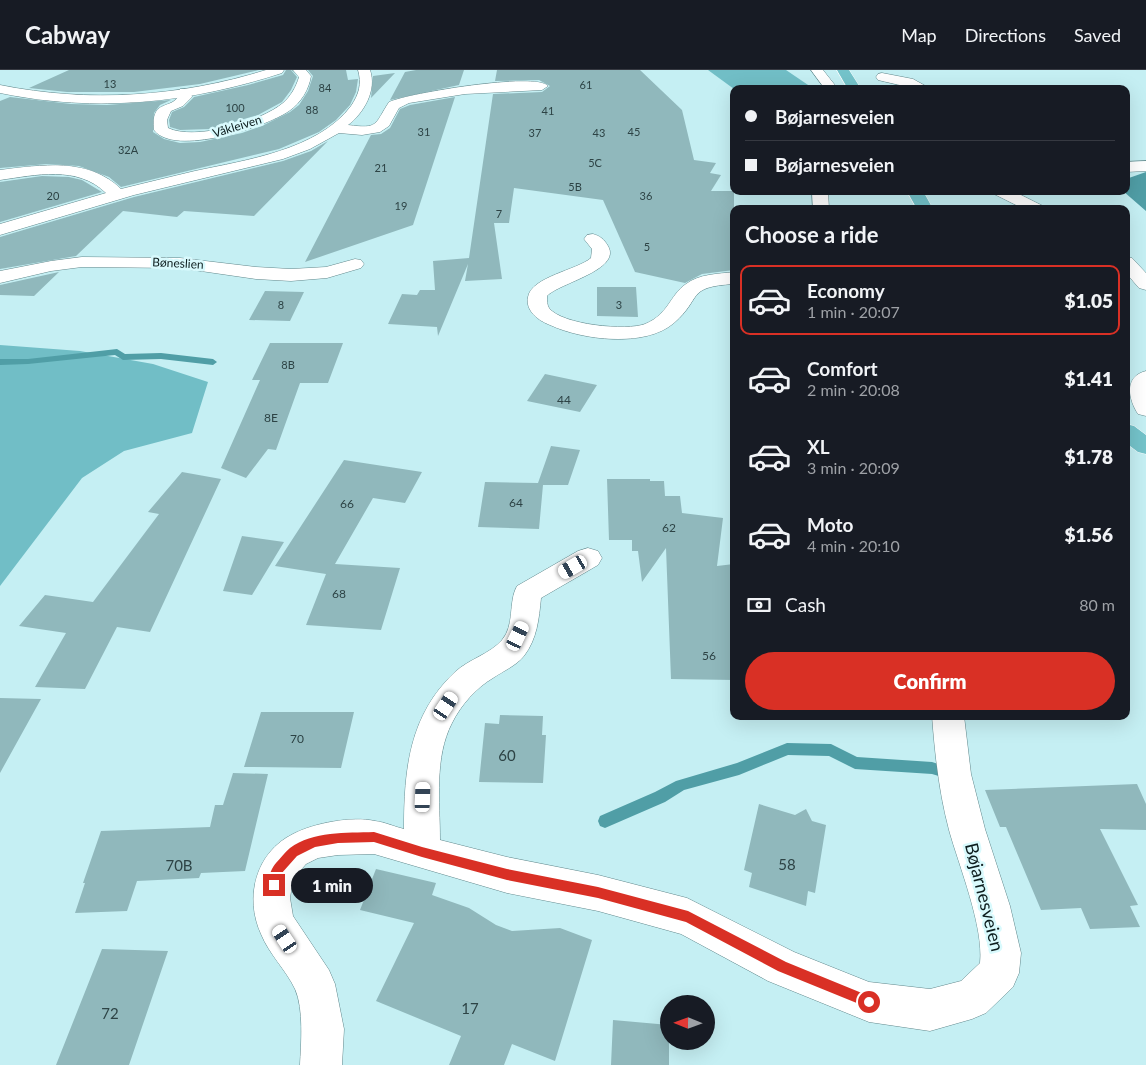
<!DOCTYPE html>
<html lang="en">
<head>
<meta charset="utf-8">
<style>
	:root { --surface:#171b24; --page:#242831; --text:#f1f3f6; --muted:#9ea1a6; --line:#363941; --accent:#d93025 }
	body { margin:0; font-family:Lato,sans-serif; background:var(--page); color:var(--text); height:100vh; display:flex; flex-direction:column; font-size:19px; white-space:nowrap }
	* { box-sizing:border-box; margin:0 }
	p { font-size:16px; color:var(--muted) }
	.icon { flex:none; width:28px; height:28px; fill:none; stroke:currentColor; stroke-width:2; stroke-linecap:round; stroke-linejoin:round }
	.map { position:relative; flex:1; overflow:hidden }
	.drawer { position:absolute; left:730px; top:135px; width:400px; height:515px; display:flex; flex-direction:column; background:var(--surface); border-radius:10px; box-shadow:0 5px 20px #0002 }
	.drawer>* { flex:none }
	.banner { position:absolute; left:730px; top:15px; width:400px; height:110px; border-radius:10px; box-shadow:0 5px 20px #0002; display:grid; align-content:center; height:110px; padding:0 15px; background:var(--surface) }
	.needle { width:32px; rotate:271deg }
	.buttons { position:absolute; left:660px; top:925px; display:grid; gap:10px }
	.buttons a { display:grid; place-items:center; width:55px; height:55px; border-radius:50%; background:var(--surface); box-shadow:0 5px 20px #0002; font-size:25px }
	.end { position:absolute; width:22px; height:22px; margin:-11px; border:6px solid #d93025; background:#fff; box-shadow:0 0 0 2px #fff }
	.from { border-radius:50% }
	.bubble { position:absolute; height:35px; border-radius:18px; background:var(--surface); box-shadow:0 5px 20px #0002; font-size:16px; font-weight:800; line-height:35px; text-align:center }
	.car { position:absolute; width:15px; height:30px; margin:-15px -8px; border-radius:6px; box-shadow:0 0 4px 1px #0007; background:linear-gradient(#fff 24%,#345 0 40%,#fff 0 76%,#345 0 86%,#fff 0) }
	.banner b { display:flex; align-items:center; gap:18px; height:48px; font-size:19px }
	.banner b+b { border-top:1px solid var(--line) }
	.banner i { width:12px; height:12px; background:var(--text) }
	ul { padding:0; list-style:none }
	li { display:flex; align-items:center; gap:15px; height:70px; margin:0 10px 8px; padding:0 5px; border:2px solid transparent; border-radius:10px }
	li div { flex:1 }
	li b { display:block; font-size:19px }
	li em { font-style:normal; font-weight:800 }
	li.selected { border-color:var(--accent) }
	li>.icon { width:45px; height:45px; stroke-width:1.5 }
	h2 { padding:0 15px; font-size:22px; line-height:60px }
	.pay { display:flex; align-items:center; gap:12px; height:55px; padding:0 15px; font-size:19px }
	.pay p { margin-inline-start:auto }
	.primary-button { display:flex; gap:10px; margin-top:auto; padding:10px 15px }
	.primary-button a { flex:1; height:58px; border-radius:30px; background:var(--accent); color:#fff; font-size:20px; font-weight:800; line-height:58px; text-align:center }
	header { display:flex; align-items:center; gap:30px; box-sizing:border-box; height:70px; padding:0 25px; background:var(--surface); border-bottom:1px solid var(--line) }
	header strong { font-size:24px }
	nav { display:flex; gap:28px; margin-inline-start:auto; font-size:18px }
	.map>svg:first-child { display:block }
	.forest { fill:#71bec6 }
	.water { fill:#509ea6 }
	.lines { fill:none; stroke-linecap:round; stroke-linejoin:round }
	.stream { fill:#509ea6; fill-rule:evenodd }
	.building { fill:#90b8bc }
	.minor-casing { stroke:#62888c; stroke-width:1 }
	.tertiary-casing { stroke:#62888c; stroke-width:1 }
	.primary-casing { stroke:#fff; stroke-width:1 }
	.minor { fill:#fff; fill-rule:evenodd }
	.tertiary { fill:#fff; fill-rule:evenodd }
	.primary { fill:#74c3ca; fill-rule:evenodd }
	.route { fill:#d93025 }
	.labels { text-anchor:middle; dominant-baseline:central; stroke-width:5; stroke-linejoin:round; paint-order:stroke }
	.far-number-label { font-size:11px; fill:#2d4345 }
	.far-street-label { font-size:12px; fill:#0c1c1d; stroke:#d9fafd }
	.number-label { font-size:12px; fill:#2d4345 }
	.near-number-label { font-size:15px; fill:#2d4345 }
	.near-street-label { font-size:18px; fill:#0c1c1d; stroke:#d9fafd }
</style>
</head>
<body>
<header>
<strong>Cabway</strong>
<nav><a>Map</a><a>Directions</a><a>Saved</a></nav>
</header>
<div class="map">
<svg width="1146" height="995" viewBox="0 0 1146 995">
	<rect width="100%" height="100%" fill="#c5eff3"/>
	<path class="forest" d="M 708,0 L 786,0 L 814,19 L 734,19 Z
		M 0,275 L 80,281 L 153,294 L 208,312 L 192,363 L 124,381 L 82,408 L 0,516 Z"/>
	<path class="water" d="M 1146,102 L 1146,141 L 1123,121 L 1126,121 L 1126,109 Z"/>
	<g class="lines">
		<path class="stream" d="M 117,279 L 125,284 L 161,283 L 213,289 L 217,292 L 213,295 L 161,289 L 123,290 L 115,285 L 28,294 L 0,295 L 0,289 L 28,289 Z
			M 787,673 L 831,674 L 857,687 L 932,692 L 957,700 L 959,704 L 957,708 L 952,710 L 932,704 L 855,699 L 829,686 L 788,685 L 739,705 L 684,720 L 665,732 L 605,758 L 600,756 L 598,751 L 600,746 L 655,722 L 676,711 L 737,693 Z"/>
	</g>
	<path class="building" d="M 69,0 L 259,0 L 200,14 L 134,22 L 67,22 L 29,18 Z
		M 286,0 L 291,0 L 297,7 L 291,20 L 282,32 L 258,45 L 210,59 L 180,60 L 170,57 L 169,50 L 172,42 L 184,37 L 194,27 L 248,15 L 283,5 Z
		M 308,0 L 346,0 L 348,10 L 358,9 L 356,22 L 350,35 L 336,50 L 319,62 L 279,79 L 121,117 L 109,107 L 79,96 L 47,94 L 0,98 L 0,31 L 10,27 L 71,34 L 107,35 L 171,30 L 160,35 L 154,43 L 153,62 L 164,69 L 180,73 L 200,72 L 242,63 L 262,56 L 290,42 L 299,35 L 308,21 L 313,6 Z
		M 416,0 L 464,0 L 459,15 L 390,30 L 405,2 Z
		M 497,0 L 640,0 L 682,40 L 694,90 L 716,93 L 710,103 L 721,105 L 711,121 L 734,121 L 734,200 L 702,204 L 685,213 L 635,202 L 603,130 L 514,118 L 509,153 L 494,153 L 502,209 L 465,211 L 468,194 L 438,266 L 437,257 L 388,254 L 402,224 L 417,225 L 420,220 L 435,220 L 433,191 L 469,188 L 493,24 L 542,22 L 550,16 L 539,10 L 495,11 Z
		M 395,3 L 371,28 L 373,6 Z
		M 455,27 L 413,155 L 305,192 L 371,65 L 381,64 L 390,58 L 400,39 L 410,35 Z
		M 328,71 L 254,146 L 184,141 L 177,147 L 123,141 L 76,186 L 0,199 L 0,167 L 134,127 L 283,91 L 311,81 Z
		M 42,106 L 69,107 L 82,110 L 102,122 L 0,152 L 0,112 Z
		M 59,202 L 34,226 L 0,225 L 0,215 Z
		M 597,217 L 636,217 L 638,247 L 597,246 Z
		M 265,221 L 304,222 L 290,251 L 249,250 Z
		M 270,273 L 343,273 L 328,313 L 300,313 L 276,380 L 268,379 L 246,408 L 221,398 L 260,310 L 252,310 Z
		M 545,304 L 597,315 L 580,342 L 527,331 Z
		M 551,376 L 580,380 L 568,415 L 543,415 L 539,459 L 478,457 L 485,412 L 538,413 Z
		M 344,390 L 422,402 L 405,433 L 373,428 L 335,494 L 400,498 L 381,560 L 306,555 L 326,504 L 275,496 Z
		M 182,402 L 221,409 L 150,562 L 117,557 L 85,619 L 35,617 L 66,563 L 19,556 L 45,525 L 93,532 L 159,444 L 148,442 Z
		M 607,409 L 650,409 L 650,411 L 664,411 L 665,426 L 680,426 L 682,443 L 723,448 L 717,496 L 734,494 L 734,610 L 671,609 L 666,478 L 642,512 L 638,481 L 632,481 L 632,470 L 609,470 Z
		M 242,466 L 284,472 L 252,525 L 223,521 Z
		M 0,628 L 41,629 L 0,703 Z
		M 261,642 L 354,642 L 341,698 L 244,697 Z
		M 500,645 L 543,646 L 542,665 L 546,665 L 543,713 L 479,712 L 485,653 L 499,654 Z
		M 233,703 L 268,704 L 245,801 L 201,803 L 199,808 L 137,811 L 127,841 L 75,843 L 85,813 L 83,813 L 101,761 L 210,757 L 215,735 L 223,735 Z
		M 1137,714 L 1146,734 L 1146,760 L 1100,759 L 1138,835 L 1130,836 L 1140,857 L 1090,859 L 1081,838 L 1041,840 L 1006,757 L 1000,757 L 985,720 Z
		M 759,734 L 795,745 L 806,739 L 812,751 L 826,755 L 815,823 L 808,821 L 806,836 L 749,817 L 752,803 L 744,800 Z
		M 376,799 L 436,813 L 432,825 L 469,838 L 496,855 L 512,861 L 560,858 L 592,870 L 555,991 L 512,974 L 504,995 L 449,995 L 461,966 L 376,931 L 414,853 L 360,840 Z
		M 102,879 L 168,881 L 129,995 L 56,995 Z
		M 613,950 L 669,955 L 669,995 L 611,995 Z"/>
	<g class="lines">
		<g class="minor-casing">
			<path id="minor" d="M 293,0 L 306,0 L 311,6 C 309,19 301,33 289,41 C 266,57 174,87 154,60 C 151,29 169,40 178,27 C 179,24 179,22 180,19 L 190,19 L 192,27 L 183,36 L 171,41 L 167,50 L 168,58 C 195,71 260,52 283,33 C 291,26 296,17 299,7 Z
				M 358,0 L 370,0 C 377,20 364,43 348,55 C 379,59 374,55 389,32 C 409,23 536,2 548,16 L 542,20 L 465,24 L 409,33 L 399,38 L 389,56 L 380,62 L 362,65 L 339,63 L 310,79 L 283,89 L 134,125 L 0,165 L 0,154 L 106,123 C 77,95 36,105 0,110 L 0,100 C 41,95 88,87 121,119 C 145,113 170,107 195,101 C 246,90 318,80 351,36 C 359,24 362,14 358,0 Z
				M 811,0 L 823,0 L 838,19 L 825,19 Z
				M 882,3 L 913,9 L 931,19 C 913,19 895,14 878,10 L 876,7 L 878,4 Z
				M 1146,91 L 1146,101 L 1126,102 L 1126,92 Z
				M 812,121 L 828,121 L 829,139 L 813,139 Z
				M 992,121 L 1013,121 L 1043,136 L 1045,139 L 1024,139 L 994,124 Z
				M 593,164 C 600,166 604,169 608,176 C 622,200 559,213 547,226 C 547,230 547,235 549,238 C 562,255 627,261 645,254 C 669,244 669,226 686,214 C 699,204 718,204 734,202 L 734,214 C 685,217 703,228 674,253 C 645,278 582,270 550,255 C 539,251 525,241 528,227 C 531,207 577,200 591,188 L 592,179 L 584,169 L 587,165 Z
				M 82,187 L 180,188 L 256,197 L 291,199 L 326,197 L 355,189 L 361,190 L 364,194 L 361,198 L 327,208 L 291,211 L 256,209 L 180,198 L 82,197 L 51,201 L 0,213 L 0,201 L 51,191 Z
				M 1126,187 L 1132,188 L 1146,203 L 1146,220 L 1139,218 L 1126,203 Z
				M 1146,301 L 1146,346 L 1138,344 C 1128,329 1124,306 1146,301 Z
				M 588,478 L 598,481 L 602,488 L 598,495 L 541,528 C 539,549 537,569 524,586 C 516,596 503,601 493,608 C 476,618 461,635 452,653 C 434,688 440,731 440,770 L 507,787 L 598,805 L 687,828 L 794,882 L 869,912 L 930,919 L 961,911 L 980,893 C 984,857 959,796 949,760 C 939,722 935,685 932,646 L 964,646 L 971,704 L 985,759 L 1010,836 L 1021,883 L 1019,903 L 1013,917 L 986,943 L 972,949 L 930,961 L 869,952 L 768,911 L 681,864 L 598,841 L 507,823 L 374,784 L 338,785 L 318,788 L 306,794 L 293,809 L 290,828 L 293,846 L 329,900 L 335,914 L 344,959 L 342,995 L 300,995 C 301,974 304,939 295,919 C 286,900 269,884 261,864 C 244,827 256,782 293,764 C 314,753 352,746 375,751 C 385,752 395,757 404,759 C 404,700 409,645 455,602 C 469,589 490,584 502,570 C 515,555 508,532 517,516 L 578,481 Z"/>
		</g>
		<g class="tertiary-casing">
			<path id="tertiary" d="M 266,0 L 284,0 L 282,3 C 190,33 96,43 0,23 L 0,15 C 89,33 179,27 266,0 Z"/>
		</g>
		<g class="primary-casing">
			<path id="primary" d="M 837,0 L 849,0 L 861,19 L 848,19 Z
				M 907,121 L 923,121 L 933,139 L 917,139 Z
				M 1126,354 L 1134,356 L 1146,365 L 1146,384 L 1138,382 L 1126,373 Z"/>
		</g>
		<use href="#minor" class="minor"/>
		<use href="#tertiary" class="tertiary"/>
		<use href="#primary" class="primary"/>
	</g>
	<path class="route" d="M 374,762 L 422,777 L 507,799 L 598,817 L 688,841 L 786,892 L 874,928 L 875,932 L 874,936 L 869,938 L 778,901 L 686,852 L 598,828 L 507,810 L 422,787 L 374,772 L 338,773 L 315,777 L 297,786 L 281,804 L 278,819 L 274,820 L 270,819 C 266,810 271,799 276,793 C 280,789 285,782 290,778 C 313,761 346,763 374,762 Z"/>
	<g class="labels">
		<g class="far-number-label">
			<text x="110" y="13">13</text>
			<text x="586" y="14">61</text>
			<text x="325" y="17">84</text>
			<text x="235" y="37">100</text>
			<text x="312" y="39">88</text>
			<text x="548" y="40">41</text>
			<text x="424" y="61">31</text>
			<text x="634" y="61">45</text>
			<text x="535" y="62">37</text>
			<text x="599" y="62">43</text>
			<text x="128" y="79">32A</text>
			<text x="595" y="92">5C</text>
			<text x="381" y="97">21</text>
			<text x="575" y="116">5B</text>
			<text x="53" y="125">20</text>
			<text x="646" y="125">36</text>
			<text x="401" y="135">19</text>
			<text x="499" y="143">7</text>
			<text x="647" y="176">5</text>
			<text x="281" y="234">8</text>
			<text x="619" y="234">3</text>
			<text x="288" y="294">8B</text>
		</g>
		<g class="far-street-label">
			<text transform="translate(237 56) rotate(-17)">Våkleiven</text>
			<text transform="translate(178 193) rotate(3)">Bøneslien</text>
		</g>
		<g class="number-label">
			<text x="564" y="329">44</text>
			<text x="271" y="347">8E</text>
			<text x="516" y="432">64</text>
			<text x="347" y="433">66</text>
			<text x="669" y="457">62</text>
			<text x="339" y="523">68</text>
			<text x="709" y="585">56</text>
			<text x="297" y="668">70</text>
		</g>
		<g class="near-number-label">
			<text x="507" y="685">60</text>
			<text x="787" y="794">58</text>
			<text x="179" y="795">70B</text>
			<text x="470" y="938">17</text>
			<text x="110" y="943">72</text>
		</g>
		<g class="near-street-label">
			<text transform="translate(985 827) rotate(76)">Bøjarnesveien</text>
		</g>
	</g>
</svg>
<div class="buttons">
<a><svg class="needle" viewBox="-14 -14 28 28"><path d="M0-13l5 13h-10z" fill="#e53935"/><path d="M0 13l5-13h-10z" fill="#9ea1a6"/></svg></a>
</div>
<i class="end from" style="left:869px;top:932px"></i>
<i class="end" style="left:274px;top:815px"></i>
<div class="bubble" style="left:291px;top:798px;width:82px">1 min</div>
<i class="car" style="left:573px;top:497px;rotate:240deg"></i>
<i class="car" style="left:518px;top:566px;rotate:25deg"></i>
<i class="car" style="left:446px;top:636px;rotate:34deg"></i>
<i class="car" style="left:423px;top:727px;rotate:2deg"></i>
<i class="car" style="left:285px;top:869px;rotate:326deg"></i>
<div class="banner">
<b><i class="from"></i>Bøjarnesveien</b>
<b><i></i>Bøjarnesveien</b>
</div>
<section class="drawer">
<h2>Choose a ride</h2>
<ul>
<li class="selected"><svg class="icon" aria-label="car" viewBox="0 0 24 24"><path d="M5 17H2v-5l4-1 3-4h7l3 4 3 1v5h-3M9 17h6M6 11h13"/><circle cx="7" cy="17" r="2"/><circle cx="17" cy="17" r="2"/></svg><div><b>Economy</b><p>1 min · 20:07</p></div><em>$1.05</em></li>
<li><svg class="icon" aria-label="car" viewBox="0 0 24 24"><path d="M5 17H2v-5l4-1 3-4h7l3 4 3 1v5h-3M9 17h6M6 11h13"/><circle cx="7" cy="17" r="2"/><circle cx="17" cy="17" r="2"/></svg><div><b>Comfort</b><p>2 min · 20:08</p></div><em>$1.41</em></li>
<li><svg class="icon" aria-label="car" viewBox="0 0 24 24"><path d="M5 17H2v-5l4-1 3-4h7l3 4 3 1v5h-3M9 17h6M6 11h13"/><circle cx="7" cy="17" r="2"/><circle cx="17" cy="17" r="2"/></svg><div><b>XL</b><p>3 min · 20:09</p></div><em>$1.78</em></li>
<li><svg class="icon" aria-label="car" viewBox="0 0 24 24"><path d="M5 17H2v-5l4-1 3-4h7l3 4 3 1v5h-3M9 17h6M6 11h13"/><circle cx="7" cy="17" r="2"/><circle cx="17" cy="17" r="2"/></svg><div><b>Moto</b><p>4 min · 20:10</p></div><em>$1.56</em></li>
</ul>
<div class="pay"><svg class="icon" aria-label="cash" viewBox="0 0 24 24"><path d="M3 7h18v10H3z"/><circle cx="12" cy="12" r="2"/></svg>Cash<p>80 m</p></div>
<div class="primary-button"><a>Confirm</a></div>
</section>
</div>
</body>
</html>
